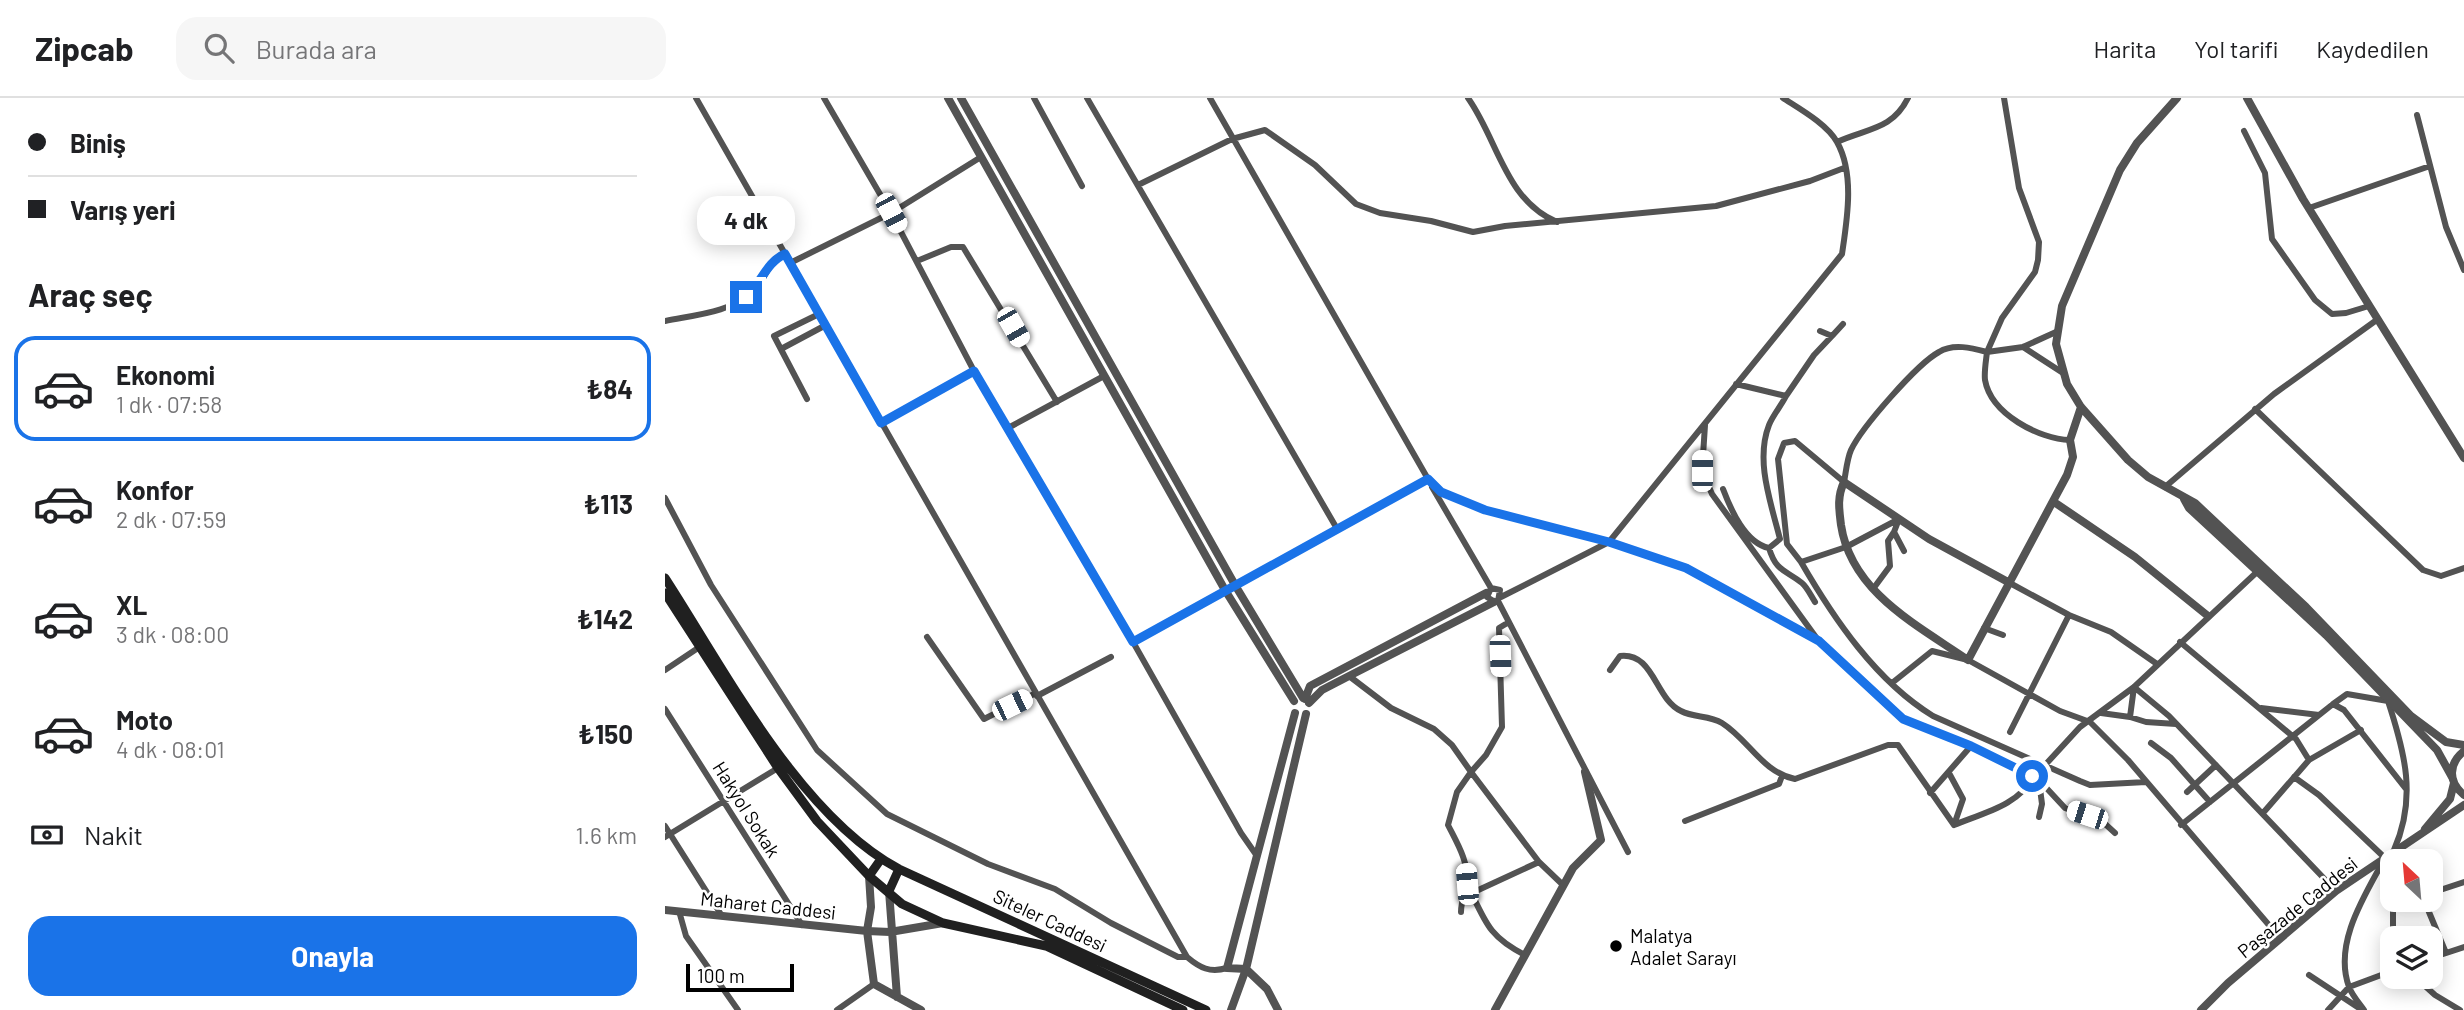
<!DOCTYPE html>
<html lang="tr">
<head>
<meta charset="utf-8">
<style>
	:root { --surface:#fff; --page:#f6f6f6; --text:#202124; --muted:#757577; --line:#e0e0e0; --accent:#1a73e8 }
	body { margin:0; font-family:Barlow,sans-serif; background:var(--page); color:var(--text); height:100vh; display:flex; flex-direction:column; font-size:26px; white-space:nowrap }
	* { box-sizing:border-box; margin:0 }
	p { font-size:23px; color:var(--muted) }
	.icon { flex:none; width:38px; height:38px; fill:none; stroke:currentColor; stroke-width:2; stroke-linecap:round; stroke-linejoin:round }
	.map { position:relative; flex:1; overflow:hidden }
	.sheet { display:flex; flex-direction:column; background:var(--surface); width:665px }
	.sheet>* { flex:none }
	.banner { display:grid; align-content:center; height:154px; padding:0 28px; background:var(--surface) }
	.needle { width:46px; rotate:334deg }
	.tools { position:absolute; left:1715px; top:751px; display:grid; gap:14px }
	.tools a { display:grid; place-items:center; width:63px; height:63px; border-radius:14px; background:var(--surface); box-shadow:0 4px 18px #0003; font-size:35px }
	.scale { position:absolute; left:21px; bottom:18px; width:108px; box-sizing:border-box; padding-left:7px; border:4px solid #000; border-top:0; font-size:19px; line-height:24px; white-space:nowrap; color:#000; -webkit-text-stroke:5px #fff; paint-order:stroke }
	.end { position:absolute; width:32px; height:32px; margin:-16px; border:9px solid #1a73e8; background:#fff; box-shadow:0 0 0 4px #fff }
	.from { border-radius:50% }
	.bubble { position:absolute; height:49px; border-radius:21px; background:var(--surface); box-shadow:0 4px 18px #0003; font-size:23px; font-weight:700; line-height:49px; text-align:center }
	.car { position:absolute; width:21px; height:42px; margin:-21px -10px; border-radius:9px; box-shadow:0 0 5px 2px #0007; background:linear-gradient(#fff 24%,#345 0 40%,#fff 0 76%,#345 0 86%,#fff 0) }
	.banner b { display:flex; align-items:center; gap:24px; height:66px; font-size:26px }
	.banner b+b { border-top:2px solid var(--line) }
	.banner i { width:18px; height:18px; background:var(--text) }
	ul { padding:0; list-style:none }
	li { display:flex; align-items:center; gap:21px; height:105px; margin:0 14px 10px; padding:0 14px; border:4px solid transparent; border-radius:21px }
	li div { flex:1 }
	li b { display:block; font-size:26px }
	li em { font-style:normal; font-weight:700 }
	li.on { border-color:var(--accent) }
	li>.icon { width:63px; height:63px; stroke-width:1.5 }
	h2 { padding:0 28px; font-size:32px; line-height:84px }
	.pay { display:flex; align-items:center; gap:18px; height:77px; padding:0 28px; font-size:26px }
	.pay p { margin-inline-start:auto }
	.cta { display:flex; gap:14px; margin-top:auto; padding:14px 28px }
	.cta a { flex:1; height:80px; border-radius:21px; background:var(--accent); color:#fff; font-size:28px; font-weight:700; line-height:80px; text-align:center }
	header { display:flex; align-items:center; gap:42px; box-sizing:border-box; height:98px; padding:0 35px; background:var(--surface); border-bottom:2px solid var(--line) }
	header strong { font-size:33px }
	nav { display:flex; gap:38px; margin-inline-start:auto; font-size:24px }
	.search { width:490px; height:63px; background:var(--page); display:flex; align-items:center; gap:18px; box-sizing:border-box; padding:0 24px; border-radius:21px; color:var(--muted); font-size:26px }
	main { display:flex; flex:1; min-height:0 }
	.map>svg:first-child { display:block }
	.lines { fill:none; stroke-linecap:round; stroke-linejoin:round }
	.minor { stroke:#535353; stroke-width:6 }
	.tertiary { stroke:#535353; stroke-width:8 }
	.secondary { stroke:#202020; stroke-width:9 }
	.route { stroke:#1a73e8; stroke-width:9 }
	.poi-dot { fill:#000; stroke:#fff; stroke-width:2.5 }
	.labels { text-anchor:middle; dominant-baseline:central; stroke-width:5; stroke-linejoin:round; paint-order:stroke }
	.street-label { font-size:19px; fill:#000; stroke:#fff }
	.poi-label { font-size:19px; fill:#000; stroke:#fff; text-anchor:start }
</style>
</head>
<body>
<header>
<strong>Zipcab</strong>
<div class="search"><svg class="icon" aria-label="search" viewBox="0 0 24 24"><circle cx="10" cy="10" r="6"/><path d="M15 15l6 6"/></svg>Burada ara</div>
<nav><a>Harita</a><a>Yol tarifi</a><a>Kaydedilen</a></nav>
</header>
<main>
<section class="sheet">
<div class="banner">
<b><i class="from"></i>Biniş</b>
<b><i></i>Varış yeri</b>
</div>
<h2>Araç seç</h2>
<ul>
<li class="on"><svg class="icon" aria-label="car" viewBox="0 0 24 24"><path d="M5 17H2v-5l4-1 3-4h7l3 4 3 1v5h-3M9 17h6M6 11h13"/><circle cx="7" cy="17" r="2"/><circle cx="17" cy="17" r="2"/></svg><div><b>Ekonomi</b><p>1 dk · 07:58</p></div><em>₺84</em></li>
<li><svg class="icon" aria-label="car" viewBox="0 0 24 24"><path d="M5 17H2v-5l4-1 3-4h7l3 4 3 1v5h-3M9 17h6M6 11h13"/><circle cx="7" cy="17" r="2"/><circle cx="17" cy="17" r="2"/></svg><div><b>Konfor</b><p>2 dk · 07:59</p></div><em>₺113</em></li>
<li><svg class="icon" aria-label="car" viewBox="0 0 24 24"><path d="M5 17H2v-5l4-1 3-4h7l3 4 3 1v5h-3M9 17h6M6 11h13"/><circle cx="7" cy="17" r="2"/><circle cx="17" cy="17" r="2"/></svg><div><b>XL</b><p>3 dk · 08:00</p></div><em>₺142</em></li>
<li><svg class="icon" aria-label="car" viewBox="0 0 24 24"><path d="M5 17H2v-5l4-1 3-4h7l3 4 3 1v5h-3M9 17h6M6 11h13"/><circle cx="7" cy="17" r="2"/><circle cx="17" cy="17" r="2"/></svg><div><b>Moto</b><p>4 dk · 08:01</p></div><em>₺150</em></li>
</ul>
<div class="pay"><svg class="icon" aria-label="cash" viewBox="0 0 24 24"><path d="M3 7h18v10H3z"/><circle cx="12" cy="12" r="2"/></svg>Nakit<p>1.6 km</p></div>
<div class="cta"><a>Onayla</a></div>
</section>
<div class="map">
<svg width="1799" height="912" viewBox="0 0 1799 912">
	<rect width="100%" height="100%" fill="#fff"/>
	<g class="lines">
		<path class="minor" d="M 31,0 L 522,859 C 535,870 545,875 562,870
			M 159,0 L 226,115 L 309,273 L 468,544 L 763,381 L 545,0
			M 369,0 L 417,88
			M 422,0 L 671,429
			M 803,0 C 833,42 840,102 892,124
			M 1339,0 L 1354,90 L 1374,144 L 1373,162 L 1370,174 L 1337,220 L 1322,254 L 1358,249 L 1391,234
			M 1752,17 L 1781,129 L 1799,172
			M 1579,33 L 1600,75 L 1607,141 L 1650,202 L 1667,216 L 1681,215 L 1704,208
			M 1172,44 C 1203,30 1227,32 1243,0
			M 473,87 L 567,41 L 600,32 L 650,67 L 691,106 L 715,115 L 766,123 L 808,134 L 840,128 L 1051,108 L 1145,83 L 1179,70
			M 1644,110 L 1765,68
			M 252,163 L 286,149 L 298,149 L 392,304
			M 125,165 L 226,115 L 316,59
			M 0,223 C 29,217 66,215 88,193 C 101,181 103,163 120,156
			M 1167,238 L 1178,226
			M 1358,249 L 1398,275
			M 116,251 L 161,227
			M 1121,298 L 1149,257 L 1167,238 L 1155,233
			M 142,301 L 109,238 L 154,216
			M 1590,311 L 1758,472 L 1776,478 L 1799,470
			M 216,325 L 309,273
			M 1040,327 L 1037,373 L 1047,396 L 1153,542
			M 343,330 L 439,278
			M 763,381 L 776,394 L 820,412 L 944,444 L 1021,470 L 1154,543 L 1238,621 L 1306,648 L 1374,682 L 1400,710 L 1438,724 L 1450,735
			M 1179,384 C 1181,374 1182,361 1186,352 C 1197,329 1252,266 1274,254 C 1288,245 1307,250 1322,254 C 1321,263 1319,274 1320,282 C 1326,316 1374,341 1405,342
			M 767,389 L 826,490
			M 1500,389 L 1609,296 L 1713,221
			M 1058,391 C 1066,412 1080,445 1104,450 L 1115,441 C 1106,405 1090,363 1104,327 C 1108,317 1116,308 1121,298 L 1071,286
			M 0,400 L 46,487 L 152,652 L 222,716 L 323,766 L 390,791 L 446,825 L 513,859 L 522,859
			M 1234,421 L 1181,449 L 1136,464 C 1169,521 1211,583 1268,618 L 1415,683 L 1425,687 L 1481,684
			M 1234,421 L 1229,434 L 1239,453
			M 1104,450 C 1111,474 1121,472 1137,485 C 1142,489 1146,498 1150,504
			M 1136,464 L 1122,446 L 1113,361 L 1119,345 L 1130,343 L 1179,384
			M 1343,484 L 1404,517 L 1446,534 L 1492,566
			M 1208,491 L 1225,468 L 1223,443 L 1229,434
			M 836,499 L 944,444 L 1177,156 C 1182,122 1190,76 1172,44 C 1162,26 1135,11 1118,0
			M 830,504 L 822,499 L 826,490 L 835,492 L 833,503 L 963,754
			M 844,524 L 834,530 L 837,629 L 821,657 L 806,674 L 874,764
			M 1319,530 L 1338,537
			M 262,539 L 319,621 L 371,595
			M 468,544 L 576,735 L 592,758
			M 1515,544 L 1631,641 L 1644,662
			M 0,572 L 36,548
			M 945,572 L 955,558 C 989,554 990,601 1016,613 C 1029,620 1044,617 1057,625 C 1084,642 1097,674 1130,681 L 1223,647 L 1233,647 L 1289,727
			M 684,578 L 726,610 L 769,631 L 787,647 L 806,674 L 792,694 L 783,727 C 792,745 804,764 802,786 C 800,796 796,803 796,814
			M 1227,585 L 1267,553 L 1303,562 L 1395,613 L 1425,624 L 1463,662 L 1615,840
			M 1469,589 L 1504,618 L 1671,793
			M 1469,589 L 1465,619 L 1481,624 L 1511,626
			M 372,598 L 446,559
			M 1668,606 L 1682,596 L 1723,603 C 1740,655 1752,700 1729,752
			M 1596,610 L 1654,617
			M 0,611 L 137,827
			M 1436,615 L 1465,619
			M 1345,634 L 1404,517
			M 1486,645 L 1506,660 L 1545,704
			M 1381,666 L 1415,629 L 1469,589 L 1593,473
			M 1284,675 L 1298,701 L 1289,727
			M 1629,679 L 1654,697 L 1720,760 C 1700,797 1668,845 1684,889 C 1687,897 1694,905 1699,912
			M 1374,683 L 1377,706 L 1374,719
			M 1522,694 L 1551,667
			M 1265,695 L 1306,648
			M 1598,715 L 1644,662 L 1696,632
			M 1020,723 L 1114,686 L 1117,678
			M 1289,727 C 1315,716 1357,706 1367,679
			M 1516,727 L 1668,606 L 1679,612 L 1741,691
			M 0,728 L 57,818
			M 0,739 L 113,670
			M 806,794 C 821,826 826,840 860,857
			M 1766,795 L 1799,784
			M 796,800 L 874,764 L 898,787
			M 1759,802 L 1781,855
			M 14,813 L 21,838 L 73,912
			M 1728,840 L 1728,810 L 1749,802
			M 1766,860 L 1799,849
			M 1644,877 L 1697,912
			M 1749,878 L 1770,897 L 1795,912
			M 172,912 L 209,886
			M 1663,912 L 1684,889 L 1727,873"/>
		<path class="tertiary" d="M 283,0 L 560,492 L 629,603
			M 296,0 L 570,487 L 638,600
			M 1512,0 L 1472,45 L 1455,72 L 1397,208 L 1391,246 L 1402,286 L 1416,309 L 1463,362 L 1483,379 L 1530,405 L 1641,509 L 1746,618 L 1781,644 L 1799,647
			M 1582,0 L 1638,101 L 1799,360
			M 1519,401 L 1524,410 L 1661,537 L 1772,652 L 1787,679
			M 1389,404 L 1470,459 L 1543,518
			M 1343,484 L 1264,441 L 1179,384 C 1172,399 1174,411 1176,427 C 1186,494 1252,527 1303,562 L 1402,377 L 1408,359 L 1405,342 L 1416,309
			M 640,601 L 645,588 L 821,495
			M 644,605 L 657,592 L 684,578 L 829,504
			M 1799,653 C 1783,666 1783,684 1799,697
			M 1760,731 L 1785,701 L 1789,685
			M 204,778 L 206,809 L 202,833 L 209,886 L 256,912
			M 224,793 L 232,899
			M 0,812 L 202,833 L 225,834 L 278,825
			M 566,912 L 581,871 L 562,870 L 630,615
			M 613,912 L 602,891 L 581,871 L 641,616
			M 830,912 L 908,770 L 936,742 L 920,674
			M 1536,912 L 1563,885 L 1671,793 L 1799,707"/>
		<path class="secondary" d="M 0,480 C 61,574 134,717 234,771 L 541,912
			M 0,495 L 113,670 L 152,723 L 204,778 L 237,806 L 278,825 L 381,848 L 518,912
			M 204,778 L 216,761
			M 224,793 L 234,771"/>
	</g>
	<g class="lines">
		<path class="route" d="M 81,199 C 96,186 101,164 120,156 L 216,325 L 309,273 L 468,544 L 763,381 L 776,394 L 820,412 L 944,444 L 1021,470 L 1154,543 L 1238,621 L 1306,648 L 1367,678"/>
	</g>
	<circle class="poi-dot" cx="951" cy="848" r="7"/>
	<g class="labels">
		<g class="street-label">
			<text transform="translate(82 711) rotate(58)">Hakyol Sokak</text>
			<text transform="translate(103 807) rotate(6)">Maharet Caddesi</text>
			<text transform="translate(1632 809) rotate(-39)">Paşazade Caddesi</text>
			<text transform="translate(385 822) rotate(25)">Siteler Caddesi</text>
		</g>
		<g class="poi-label">
			<text x="965" y="837">Malatya<tspan x="965" dy="22">Adalet Sarayı</tspan></text>
		</g>
	</g>
</svg>
<div class="tools">
<a><svg class="needle" viewBox="-14 -14 28 28"><path d="M0-13l5 13h-10z" fill="#e53935"/><path d="M0 13l5-13h-10z" fill="#757577"/></svg></a>
<a><svg class="icon" aria-label="layers" viewBox="0 0 24 24"><path d="M12 4l9 5-9 5-9-5zM3 14l9 5 9-5"/></svg></a>
</div>
<div class="scale">100 m</div>
<i class="end from" style="left:1367px;top:678px"></i>
<i class="end" style="left:81px;top:199px"></i>
<div class="bubble" style="left:32px;top:98px;width:98px">4 dk</div>
<i class="car" style="left:226px;top:115px;rotate:152deg"></i>
<i class="car" style="left:348px;top:229px;rotate:150deg"></i>
<i class="car" style="left:1037px;top:373px;rotate:0deg"></i>
<i class="car" style="left:835px;top:558px;rotate:178deg"></i>
<i class="car" style="left:347px;top:607px;rotate:64deg"></i>
<i class="car" style="left:1422px;top:717px;rotate:288deg"></i>
<i class="car" style="left:802px;top:786px;rotate:355deg"></i>
</div>
</main>
</body>
</html>
